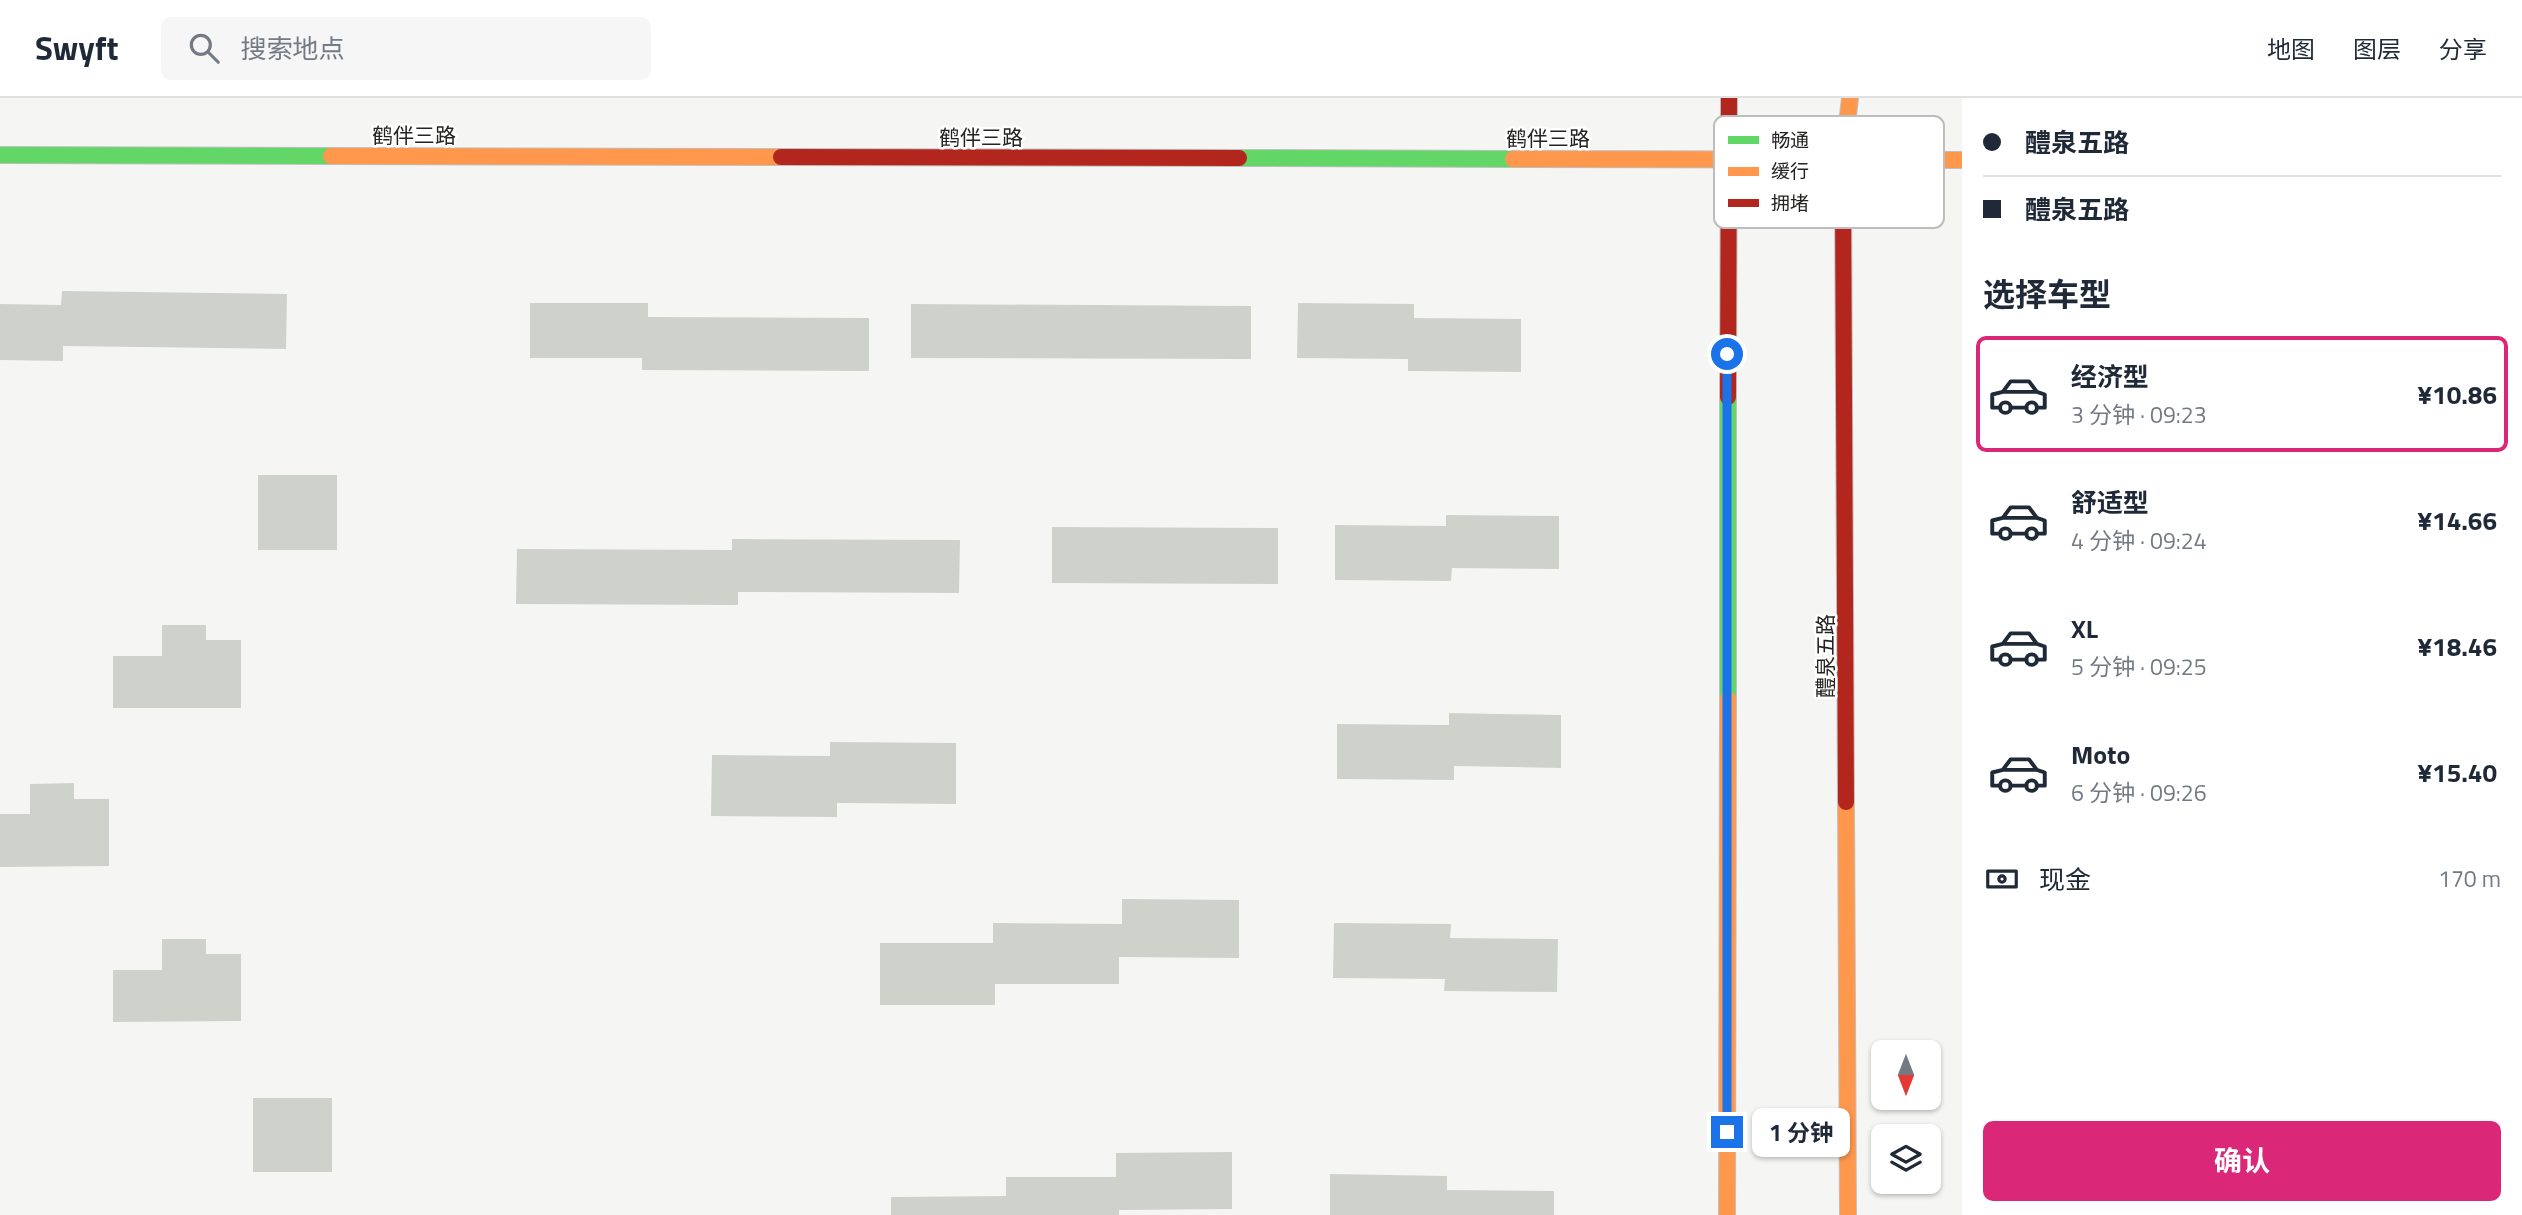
<!DOCTYPE html>
<html lang="zh">
<head>
<meta charset="utf-8">
<style>
	:root { --surface:#fff; --page:#f6f6f7; --text:#1f2937; --muted:#747a83; --line:#e0e1e3; --accent:#db2777 }
	body { margin:0; font-family:"Titillium Web","Noto Sans SC",sans-serif; background:var(--page); color:var(--text); height:100vh; display:flex; flex-direction:column; font-size:26px; white-space:nowrap }
	* { box-sizing:border-box; margin:0 }
	p { font-size:23px; color:var(--muted) }
	.icon { flex:none; width:38px; height:38px; fill:none; stroke:currentColor; stroke-width:2; stroke-linecap:round; stroke-linejoin:round }
	.map { position:relative; flex:1; overflow:hidden }
	.panel { display:flex; flex-direction:column; background:var(--surface); width:560px }
	.panel>* { flex:none }
	.guide { display:grid; align-content:center; height:154px; padding:0 21px; background:var(--surface) }
	.needle { width:46px; rotate:180deg }
	.fabs { position:absolute; left:1871px; top:942px; display:grid; gap:14px }
	.fabs a { display:grid; place-items:center; width:70px; height:70px; border-radius:10px; background:var(--surface); box-shadow:0 2px 5px #0004; font-size:35px }
	.end { position:absolute; width:32px; height:32px; margin:-16px; border:9px solid #1a73e8; background:#fff; box-shadow:0 0 0 4px #fff }
	.from { border-radius:50% }
	.bubble { position:absolute; height:49px; border-radius:10px; background:var(--surface); box-shadow:0 2px 5px #0004; font-size:23px; font-weight:700; line-height:49px; text-align:center }
	.guide b { display:flex; align-items:center; gap:24px; height:66px; font-size:26px }
	.guide b+b { border-top:2px solid var(--line) }
	.guide i { width:18px; height:18px; background:var(--text) }
	ul { padding:0; list-style:none }
	li { display:flex; align-items:center; gap:21px; height:116px; margin:0 14px 10px; padding:0 7px; border:4px solid transparent; border-radius:10px }
	li div { flex:1 }
	li b { display:block; font-size:26px }
	li em { font-style:normal; font-weight:700 }
	li.current { border-color:var(--accent) }
	li>.icon { width:63px; height:63px; stroke-width:1.5 }
	h2 { padding:0 21px; font-size:32px; line-height:84px }
	.pay { display:flex; align-items:center; gap:18px; height:77px; padding:0 21px; font-size:26px }
	.pay p { margin-inline-start:auto }
	.primary-button { display:flex; gap:14px; margin-top:auto; padding:14px 21px }
	.primary-button a { flex:1; height:80px; border-radius:10px; background:var(--accent); color:#fff; font-size:28px; font-weight:700; line-height:80px; text-align:center }
	header { display:flex; align-items:center; gap:42px; box-sizing:border-box; height:98px; padding:0 35px; background:var(--surface); border-bottom:2px solid var(--line) }
	header strong { font-size:33px }
	nav { display:flex; gap:38px; margin-inline-start:auto; font-size:24px }
	.search { width:490px; height:63px; background:var(--page); display:flex; align-items:center; gap:18px; box-sizing:border-box; padding:0 24px; border-radius:10px; color:var(--muted); font-size:26px }
	main { display:flex; flex:1; min-height:0 }
	.map>svg:first-child { display:block }
	.building { fill:#cfd2cb }
	.lines { fill:none; stroke-linecap:round; stroke-linejoin:round }
	.fast-casing { stroke:#c0c0be; stroke-width:18 }
	.slow-casing { stroke:#c0c0be; stroke-width:18 }
	.jam-casing { stroke:#c0c0be; stroke-width:18 }
	.fast { stroke:#63d668; stroke-width:16 }
	.slow { stroke:#ff974d; stroke-width:16 }
	.jam { stroke:#b3261e; stroke-width:16 }
	.route { stroke:#1a73e8; stroke-width:9 }
	.labels { text-anchor:middle; dominant-baseline:central; stroke-width:5; stroke-linejoin:round; paint-order:stroke }
	.street-label { font-size:21px; fill:#232422; stroke:#fff }
	.key { fill:#fff; stroke:#bdbdbd; stroke-width:2 }
	.key-label { font-size:19px; fill:#232422 }
</style>
</head>
<body>
<header>
<strong>Swyft</strong>
<div class="search"><svg class="icon" aria-label="search" viewBox="0 0 24 24"><circle cx="10" cy="10" r="6"/><path d="M15 15l6 6"/></svg>搜索地点</div>
<nav><a>地图</a><a>图层</a><a>分享</a></nav>
</header>
<main>
<div class="map">
<svg width="1962" height="1117" viewBox="0 0 1962 1117">
	<rect width="100%" height="100%" fill="#f5f6f3"/>
	<path class="building" d="M 62,193 L 287,196 L 286,251 L 63,248 L 63,263 L 0,262 L 0,206 L 61,207 Z
		M 530,205 L 648,205 L 648,219 L 869,220 L 869,273 L 642,272 L 642,260 L 530,260 Z
		M 1298,205 L 1414,206 L 1414,220 L 1521,221 L 1521,274 L 1408,273 L 1408,261 L 1297,260 Z
		M 911,206 L 1251,208 L 1251,261 L 911,260 Z
		M 258,377 L 337,377 L 337,452 L 258,452 Z
		M 1446,417 L 1559,418 L 1559,471 L 1452,470 L 1451,483 L 1335,482 L 1335,427 L 1446,428 Z
		M 1052,429 L 1278,430 L 1278,486 L 1052,485 Z
		M 732,441 L 960,442 L 959,495 L 738,494 L 738,507 L 516,506 L 517,451 L 732,452 Z
		M 162,527 L 206,527 L 206,542 L 241,542 L 241,610 L 113,610 L 113,558 L 162,558 Z
		M 1449,615 L 1561,617 L 1561,670 L 1454,668 L 1454,682 L 1337,681 L 1337,626 L 1449,627 Z
		M 830,644 L 956,645 L 956,706 L 837,705 L 837,719 L 711,718 L 712,657 L 830,658 Z
		M 74,685 L 74,701 L 109,701 L 109,768 L 0,769 L 0,716 L 30,716 L 30,686 Z
		M 1122,801 L 1239,802 L 1239,860 L 1119,859 L 1119,886 L 995,886 L 995,907 L 880,907 L 880,845 L 993,845 L 993,825 L 1122,826 Z
		M 1334,825 L 1451,826 L 1450,840 L 1558,841 L 1557,894 L 1444,893 L 1445,881 L 1333,880 Z
		M 162,841 L 206,841 L 206,856 L 241,856 L 241,923 L 113,924 L 113,872 L 162,872 Z
		M 253,1000 L 332,1000 L 332,1074 L 253,1074 Z
		M 1232,1054 L 1232,1111 L 1119,1112 L 1119,1117 L 891,1117 L 891,1099 L 1006,1098 L 1006,1079 L 1116,1079 L 1116,1055 Z
		M 1330,1076 L 1447,1078 L 1447,1092 L 1554,1093 L 1554,1117 L 1330,1117 Z"/>
	<g class="lines">
		<g class="fast-casing">
			<path id="fast" d="M 0,57 L 331,58
				M 1239,60 L 1513,61
				M 1728,601 L 1728,299"/>
		</g>
		<g class="slow-casing">
			<path id="slow" d="M 331,58 L 781,59
				M 1513,61 L 1962,62
				M 1843,98 L 1843,60 L 1850,0
				M 1846,704 L 1848,1117
				M 1727,1117 L 1728,601"/>
		</g>
		<g class="jam-casing">
			<path id="jam" d="M 781,59 L 1239,60
				M 1843,98 L 1846,704
				M 1728,299 L 1729,0"/>
		</g>
		<use href="#fast" class="fast"/>
		<use href="#slow" class="slow"/>
		<use href="#jam" class="jam"/>
	</g>
	<g class="lines">
		<path class="route" d="M 1727,256 L 1727,1034"/>
	</g>
	<g class="labels">
		<g class="street-label">
			<text x="414" y="37">鹤伴三路</text>
			<text x="981" y="39">鹤伴三路</text>
			<text x="1548" y="40">鹤伴三路</text>
			<text transform="translate(1825 558) rotate(-90)">醴泉五路</text>
		</g>
	</g>
	<rect x="1714" y="18" width="230" height="112" rx="10" class="key"/>
	<rect x="1728" y="38" width="31" height="8" fill="#63d668"/>
	<rect x="1728" y="69" width="31" height="9" fill="#ff974d"/>
	<rect x="1728" y="101" width="31" height="8" fill="#b3261e"/>
	<g class="key-label">
		<text x="1771" y="49">畅通</text>
		<text x="1771" y="80">缓行</text>
		<text x="1771" y="112">拥堵</text>
	</g>
</svg>
<div class="fabs">
<a><svg class="needle" viewBox="-14 -14 28 28"><path d="M0-13l5 13h-10z" fill="#e53935"/><path d="M0 13l5-13h-10z" fill="#747a83"/></svg></a>
<a><svg class="icon" aria-label="layers" viewBox="0 0 24 24"><path d="M12 4l9 5-9 5-9-5zM3 14l9 5 9-5"/></svg></a>
</div>
<i class="end from" style="left:1727px;top:256px"></i>
<i class="end" style="left:1727px;top:1034px"></i>
<div class="bubble" style="left:1752px;top:1010px;width:98px">1 分钟</div>
</div>
<section class="panel">
<div class="guide">
<b><i class="from"></i>醴泉五路</b>
<b><i></i>醴泉五路</b>
</div>
<h2>选择车型</h2>
<ul>
<li class="current"><svg class="icon" aria-label="car" viewBox="0 0 24 24"><path d="M5 17H2v-5l4-1 3-4h7l3 4 3 1v5h-3M9 17h6M6 11h13"/><circle cx="7" cy="17" r="2"/><circle cx="17" cy="17" r="2"/></svg><div><b>经济型</b><p>3 分钟 · 09:23</p></div><em>¥10.86</em></li>
<li><svg class="icon" aria-label="car" viewBox="0 0 24 24"><path d="M5 17H2v-5l4-1 3-4h7l3 4 3 1v5h-3M9 17h6M6 11h13"/><circle cx="7" cy="17" r="2"/><circle cx="17" cy="17" r="2"/></svg><div><b>舒适型</b><p>4 分钟 · 09:24</p></div><em>¥14.66</em></li>
<li><svg class="icon" aria-label="car" viewBox="0 0 24 24"><path d="M5 17H2v-5l4-1 3-4h7l3 4 3 1v5h-3M9 17h6M6 11h13"/><circle cx="7" cy="17" r="2"/><circle cx="17" cy="17" r="2"/></svg><div><b>XL</b><p>5 分钟 · 09:25</p></div><em>¥18.46</em></li>
<li><svg class="icon" aria-label="car" viewBox="0 0 24 24"><path d="M5 17H2v-5l4-1 3-4h7l3 4 3 1v5h-3M9 17h6M6 11h13"/><circle cx="7" cy="17" r="2"/><circle cx="17" cy="17" r="2"/></svg><div><b>Moto</b><p>6 分钟 · 09:26</p></div><em>¥15.40</em></li>
</ul>
<div class="pay"><svg class="icon" aria-label="cash" viewBox="0 0 24 24"><path d="M3 7h18v10H3z"/><circle cx="12" cy="12" r="2"/></svg>现金<p>170 m</p></div>
<div class="primary-button"><a>确认</a></div>
</section>
</main>
</body>
</html>
